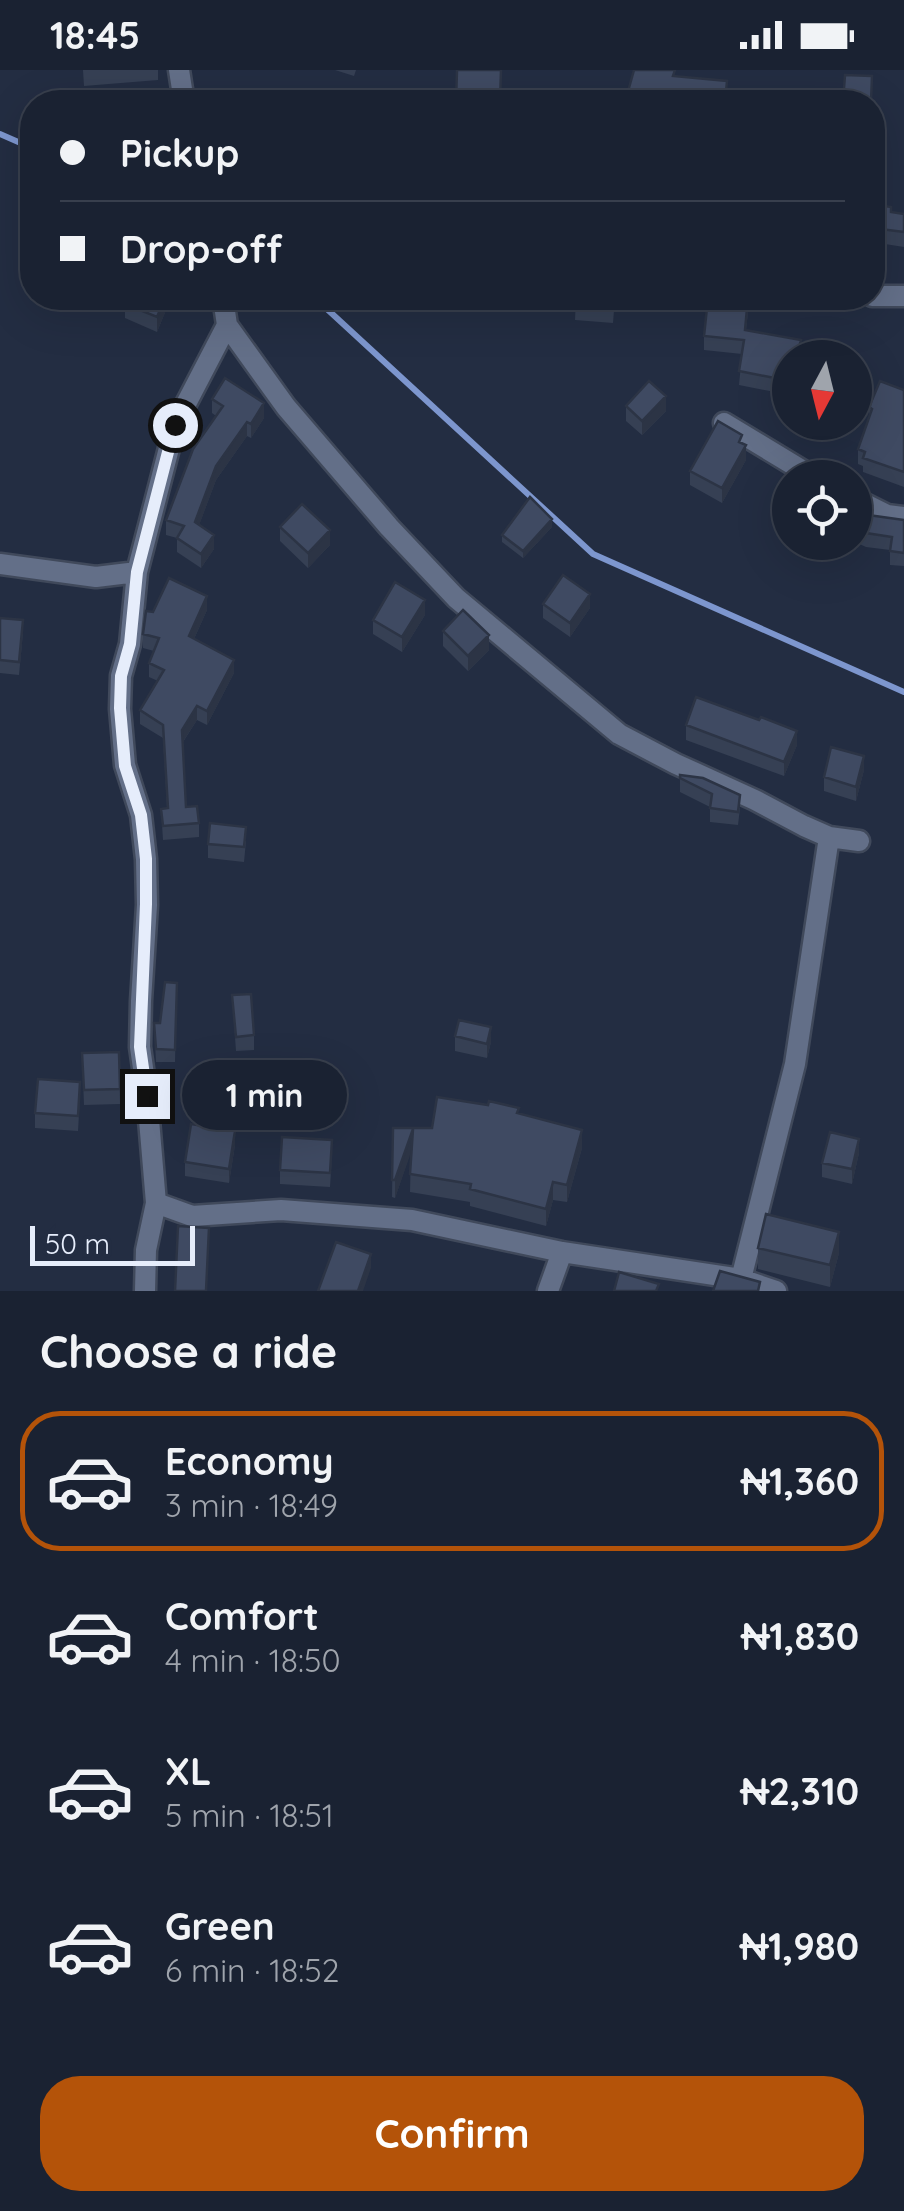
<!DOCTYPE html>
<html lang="en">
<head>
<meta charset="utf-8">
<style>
	:root { --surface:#1a2232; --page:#272f3e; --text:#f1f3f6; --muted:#9fa4ac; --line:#383f4d; --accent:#b45309 }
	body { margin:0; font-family:Quicksand,sans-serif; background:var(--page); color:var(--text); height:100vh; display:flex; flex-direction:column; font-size:38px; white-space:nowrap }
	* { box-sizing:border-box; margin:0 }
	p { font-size:32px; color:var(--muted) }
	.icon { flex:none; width:55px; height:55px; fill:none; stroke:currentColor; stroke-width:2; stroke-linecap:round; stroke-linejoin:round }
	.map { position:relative; height:1221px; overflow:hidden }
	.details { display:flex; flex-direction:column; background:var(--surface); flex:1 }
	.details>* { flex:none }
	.top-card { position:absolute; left:20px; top:20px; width:865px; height:220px; border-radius:40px; box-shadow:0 10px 40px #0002,0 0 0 2px var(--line); display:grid; align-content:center; height:220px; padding:0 40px; background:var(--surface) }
	.needle { width:65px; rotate:187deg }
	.fabs { position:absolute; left:772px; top:270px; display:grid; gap:20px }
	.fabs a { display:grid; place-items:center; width:100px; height:100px; border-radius:50%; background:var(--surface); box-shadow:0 10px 40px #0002,0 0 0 2px var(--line); font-size:50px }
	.scale { position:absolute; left:30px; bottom:25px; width:165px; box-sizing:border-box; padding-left:10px; border:5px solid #e6edfb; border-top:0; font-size:28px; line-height:35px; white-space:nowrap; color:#e6edfb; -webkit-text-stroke:8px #232d42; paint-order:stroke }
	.end { position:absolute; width:45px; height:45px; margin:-22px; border:12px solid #e6edfb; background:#111; box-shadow:0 0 0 5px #111 }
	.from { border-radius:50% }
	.bubble { position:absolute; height:70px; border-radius:35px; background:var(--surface); box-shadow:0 10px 40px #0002,0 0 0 2px var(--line); font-size:32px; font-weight:800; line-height:70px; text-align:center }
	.top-card b { display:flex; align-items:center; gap:35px; height:95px; font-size:38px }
	.top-card b+b { border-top:2px solid var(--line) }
	.top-card i { width:25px; height:25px; background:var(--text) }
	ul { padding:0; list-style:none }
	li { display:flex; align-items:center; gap:30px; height:140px; margin:0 20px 15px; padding:0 20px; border:5px solid transparent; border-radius:40px }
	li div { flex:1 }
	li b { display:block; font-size:38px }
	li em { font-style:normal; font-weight:800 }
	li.active { border-color:var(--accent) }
	li>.icon { width:90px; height:90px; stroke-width:1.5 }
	h2 { padding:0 40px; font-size:45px; line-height:120px }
	.primary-button { display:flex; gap:20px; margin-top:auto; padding:20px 40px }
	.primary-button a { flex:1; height:115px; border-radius:40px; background:var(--accent); color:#fff; font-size:40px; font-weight:800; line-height:115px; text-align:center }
	.status { display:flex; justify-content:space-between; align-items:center; height:70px; padding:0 50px; background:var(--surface); direction:ltr }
	.status svg { height:28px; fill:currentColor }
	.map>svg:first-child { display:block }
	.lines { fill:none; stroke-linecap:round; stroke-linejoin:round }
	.stream { stroke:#7d96ce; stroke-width:6 }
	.street-casing { stroke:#40495b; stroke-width:25 }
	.street { stroke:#636f88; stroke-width:20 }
	.wall { fill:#364054 }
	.shaded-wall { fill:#2c3445 }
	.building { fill:#3f4a62; stroke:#2c3445; stroke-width:2.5 }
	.route { stroke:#e6edfb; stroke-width:12 }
</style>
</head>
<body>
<div class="status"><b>18:45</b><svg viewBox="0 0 49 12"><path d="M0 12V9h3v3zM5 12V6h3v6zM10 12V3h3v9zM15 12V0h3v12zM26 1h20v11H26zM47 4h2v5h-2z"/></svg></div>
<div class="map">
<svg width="904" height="1221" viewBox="0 0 904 1221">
	<rect width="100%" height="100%" fill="#232d42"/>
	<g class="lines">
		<path class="stream" d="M 0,64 L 32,78
			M 315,228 L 593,484 L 904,622"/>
		<g class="street-casing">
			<path id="street" d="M 179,0 L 184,32
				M 872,226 L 904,226
				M 223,228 L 227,255 L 286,337 L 389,457 L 456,528 L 619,664 L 676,694 L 755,730 L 804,756 L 829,767 L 859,771
				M 724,353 L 815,408
				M 855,429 L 887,445 L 904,447
				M 0,494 L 96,507 L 137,502
				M 156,1133 L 192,1146 L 281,1140 L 412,1150 L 562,1182 L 741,1209 L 776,1221
				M 741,1209 L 795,994 L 829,767
				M 145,1221 L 146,1180 L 156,1133 L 147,1026 L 140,977 L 141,931 L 147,835 L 146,789 L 141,745 L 125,695 L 120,639 L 121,606 L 130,574 L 137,502 L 175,355 L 227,255
				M 548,1221 L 562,1182"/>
		</g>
		<use href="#street" class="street"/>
	</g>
	<path class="wall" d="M 83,0 L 158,0 L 158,10 L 84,16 Z
		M 335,0 L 356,0 L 354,6 Z
		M 872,134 L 891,142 L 904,144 L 904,177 L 872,172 Z
		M 171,228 L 157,262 L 125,248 L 125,234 Z
		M 576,228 L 615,228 L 613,253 L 575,250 Z
		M 748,242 L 746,260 L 801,284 L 790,288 L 790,325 L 739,315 L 742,284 L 704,280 L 704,266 Z
		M 904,320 L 904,417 L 863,402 L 863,396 L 858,394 L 858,379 L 869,347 L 869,337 Z
		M 212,329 L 264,348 L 251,368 L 247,366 L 216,410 L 199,455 L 214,479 L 201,498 L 177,482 L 177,468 L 166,465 L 166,450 L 216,346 L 212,343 Z
		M 626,336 L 666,341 L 642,365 L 626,351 Z
		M 742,373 L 746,390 L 722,433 L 690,415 L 690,401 Z
		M 855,431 L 865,445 L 904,450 L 904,496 L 890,495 L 890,480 L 866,477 L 855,472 Z
		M 280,457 L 330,475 L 308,498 L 280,471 Z
		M 552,457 L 523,488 L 502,472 L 502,465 Z
		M 543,534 L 590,538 L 570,567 L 543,548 Z
		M 207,540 L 194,569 L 234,603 L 207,655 L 197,650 L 183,672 L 186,737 L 199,753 L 199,767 L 163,770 L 161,739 L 167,738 L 163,668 L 140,654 L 140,640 L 158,611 L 149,607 L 149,593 L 154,581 L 143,578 L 143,564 L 153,542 Z
		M 425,545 L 402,582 L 373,564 L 373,550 Z
		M 0,548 L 23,562 L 19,605 L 0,603 Z
		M 443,561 L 489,580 L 468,601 L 443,576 Z
		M 686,655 L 797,675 L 784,706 L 686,670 Z
		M 864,700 L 856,731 L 824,721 L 824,707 Z
		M 680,708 L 740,738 L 738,755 L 710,752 L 710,737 L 680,722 Z
		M 246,771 L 244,792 L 208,788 L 208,774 Z
		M 177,913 L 175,992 L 156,992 L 154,953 L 160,953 Z
		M 232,925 L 254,965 L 254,980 L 236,981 Z
		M 455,966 L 491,972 L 487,988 L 455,981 Z
		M 119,982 L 120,1034 L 84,1035 L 82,983 Z
		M 80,1026 L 78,1061 L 35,1058 L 35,1043 Z
		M 519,1044 L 582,1078 L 567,1132 L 553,1130 L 546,1156 L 470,1136 L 470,1132 L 410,1122 L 411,1081 L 395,1128 L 392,1127 L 393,1058 L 432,1058 Z
		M 235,1075 L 229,1113 L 185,1106 L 185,1092 Z
		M 859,1083 L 852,1114 L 822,1107 L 822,1093 Z
		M 332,1085 L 330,1117 L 280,1114 L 280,1100 Z
		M 758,1178 L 839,1183 L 830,1217 L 758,1199 Z"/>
	<path class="shaded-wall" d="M 165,228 L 171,228 L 157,262 L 157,247 Z
		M 666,326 L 666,341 L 642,365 L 642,351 Z
		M 264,333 L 264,348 L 251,368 L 251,354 Z
		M 247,352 L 247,366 L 216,410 L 195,466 L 195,452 L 216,396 Z
		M 746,375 L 746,390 L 722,433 L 722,418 Z
		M 552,449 L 552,457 L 523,488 L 523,481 Z
		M 330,460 L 330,475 L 308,498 L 308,483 Z
		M 214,465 L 214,479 L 201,498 L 201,484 Z
		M 590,524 L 590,538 L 570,567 L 570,553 Z
		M 207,526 L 207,540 L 189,580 L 189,566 Z
		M 425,530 L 425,545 L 402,582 L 402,567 Z
		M 489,565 L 489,580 L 468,601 L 468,586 Z
		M 234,590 L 234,603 L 207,655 L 207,641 Z
		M 197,636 L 197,650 L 182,673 L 182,660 Z
		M 797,661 L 797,675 L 784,706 L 784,692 Z
		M 864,686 L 864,700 L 856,731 L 856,717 Z
		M 491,957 L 491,972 L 487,988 L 487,974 Z
		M 413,1059 L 413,1077 L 395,1128 L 395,1110 Z
		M 582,1060 L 582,1078 L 567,1132 L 567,1115 Z
		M 235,1061 L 235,1075 L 229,1113 L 229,1099 Z
		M 859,1069 L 859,1083 L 852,1114 L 852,1099 Z
		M 553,1112 L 553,1130 L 546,1156 L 546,1139 Z
		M 839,1162 L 839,1183 L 830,1217 L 830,1195 Z
		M 371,1184 L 371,1198 L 363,1221 L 358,1221 Z"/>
	<path class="building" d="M 457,0 L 501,0 L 500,32 L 456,32 Z
		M 634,0 L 675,0 L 673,6 L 727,11 L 725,32 L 625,32 Z
		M 845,5 L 872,6 L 871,32 L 843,32 Z
		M 360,21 L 406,32 L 357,32 Z
		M 872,134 L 891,137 L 891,142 L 904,144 L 904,162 L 872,158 Z
		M 128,228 L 165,228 L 157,247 L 125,234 Z
		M 576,228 L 614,228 L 613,239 L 575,236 Z
		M 708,228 L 748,228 L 745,260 L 801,270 L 796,288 L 790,288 L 790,311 L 739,301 L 744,270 L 704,266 Z
		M 225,308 L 264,333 L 251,354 L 247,352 L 216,396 L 195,452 L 214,465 L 201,484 L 177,468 L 184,456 L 166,450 L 193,379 L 223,336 L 212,329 Z
		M 649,311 L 666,326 L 642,351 L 626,336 Z
		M 880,311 L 904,320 L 904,402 L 863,388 L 865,382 L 858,379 L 872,339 L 869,337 Z
		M 718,351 L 742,365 L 739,372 L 746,375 L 722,418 L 690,401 Z
		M 530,427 L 552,449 L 523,481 L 502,465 Z
		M 855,431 L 865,436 L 861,444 L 904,450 L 904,483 L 890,481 L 892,467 L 866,463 L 855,459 Z
		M 302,434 L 330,460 L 308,483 L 280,457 Z
		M 563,505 L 590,524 L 570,553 L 543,534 Z
		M 169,508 L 207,526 L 189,566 L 234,590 L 207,641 L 197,636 L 182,660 L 186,737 L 197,736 L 199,753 L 163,756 L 161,739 L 168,738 L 163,655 L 140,640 L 164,600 L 149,593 L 159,568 L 143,564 L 146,541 L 153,542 Z
		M 395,512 L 425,530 L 402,567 L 373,550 Z
		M 463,540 L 489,565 L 468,586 L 443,561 Z
		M 0,548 L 23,550 L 19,592 L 0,590 Z
		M 696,627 L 759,650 L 761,647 L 797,661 L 784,692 L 686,655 Z
		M 831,677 L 864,686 L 856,717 L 824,707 Z
		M 680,705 L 703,708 L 740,725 L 738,742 L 710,738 L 712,724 L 680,708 Z
		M 210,753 L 246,757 L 244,777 L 208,774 Z
		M 165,912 L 177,913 L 175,980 L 156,979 L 154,953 L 160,953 Z
		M 251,924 L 254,965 L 236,967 L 232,925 Z
		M 459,950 L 491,957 L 487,974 L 455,966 Z
		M 119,982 L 120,1019 L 84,1020 L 82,983 Z
		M 38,1009 L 80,1012 L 78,1046 L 35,1043 Z
		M 437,1027 L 488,1035 L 489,1031 L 519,1038 L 517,1043 L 582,1060 L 567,1115 L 553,1112 L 546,1139 L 470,1119 L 471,1114 L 410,1104 L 413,1059 L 395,1110 L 392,1110 L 393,1058 L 432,1058 Z
		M 191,1054 L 235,1061 L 229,1099 L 185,1092 Z
		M 830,1062 L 859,1069 L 852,1099 L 822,1093 Z
		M 282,1067 L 332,1070 L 330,1103 L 280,1100 Z
		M 766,1144 L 839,1162 L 830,1195 L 758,1178 Z
		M 178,1156 L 209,1158 L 206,1221 L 175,1221 Z
		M 336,1172 L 371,1184 L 358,1221 L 318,1221 Z
		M 720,1201 L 760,1212 L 758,1221 L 713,1221 Z
		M 619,1202 L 659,1214 L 656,1221 L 614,1221 Z"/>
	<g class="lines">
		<path class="route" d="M 147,1026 L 140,977 L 146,834 L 146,789 L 141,745 L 125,696 L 120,638 L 121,606 L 130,574 L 137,502 L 175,355"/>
	</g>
</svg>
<div class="fabs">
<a><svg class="needle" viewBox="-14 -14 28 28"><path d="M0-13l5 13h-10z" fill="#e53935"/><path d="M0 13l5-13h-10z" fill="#9fa4ac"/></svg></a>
<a><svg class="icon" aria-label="locate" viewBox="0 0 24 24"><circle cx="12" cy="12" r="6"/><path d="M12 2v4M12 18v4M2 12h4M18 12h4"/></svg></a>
</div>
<div class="scale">50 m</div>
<i class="end from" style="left:175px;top:355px"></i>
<i class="end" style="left:147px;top:1026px"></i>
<div class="bubble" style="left:182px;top:990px;width:165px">1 min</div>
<div class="top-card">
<b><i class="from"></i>Pickup</b>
<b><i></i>Drop-off</b>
</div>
</div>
<section class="details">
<h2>Choose a ride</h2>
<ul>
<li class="active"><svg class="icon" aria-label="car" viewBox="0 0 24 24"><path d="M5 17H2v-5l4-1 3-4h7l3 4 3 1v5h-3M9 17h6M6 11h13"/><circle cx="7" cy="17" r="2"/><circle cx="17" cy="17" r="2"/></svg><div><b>Economy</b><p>3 min · 18:49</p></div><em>₦1,360</em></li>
<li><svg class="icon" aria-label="car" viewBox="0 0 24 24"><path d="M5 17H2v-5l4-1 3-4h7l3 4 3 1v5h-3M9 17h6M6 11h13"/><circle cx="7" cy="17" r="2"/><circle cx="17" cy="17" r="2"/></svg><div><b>Comfort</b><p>4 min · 18:50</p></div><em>₦1,830</em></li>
<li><svg class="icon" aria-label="car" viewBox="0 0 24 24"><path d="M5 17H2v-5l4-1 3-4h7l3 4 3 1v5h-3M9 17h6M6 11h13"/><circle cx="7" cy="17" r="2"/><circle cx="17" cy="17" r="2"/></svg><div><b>XL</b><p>5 min · 18:51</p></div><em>₦2,310</em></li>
<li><svg class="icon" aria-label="car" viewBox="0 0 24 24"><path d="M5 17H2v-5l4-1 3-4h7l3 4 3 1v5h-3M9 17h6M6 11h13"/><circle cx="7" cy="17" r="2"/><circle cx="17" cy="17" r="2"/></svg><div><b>Green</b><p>6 min · 18:52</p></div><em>₦1,980</em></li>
</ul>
<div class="primary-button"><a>Confirm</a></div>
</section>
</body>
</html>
